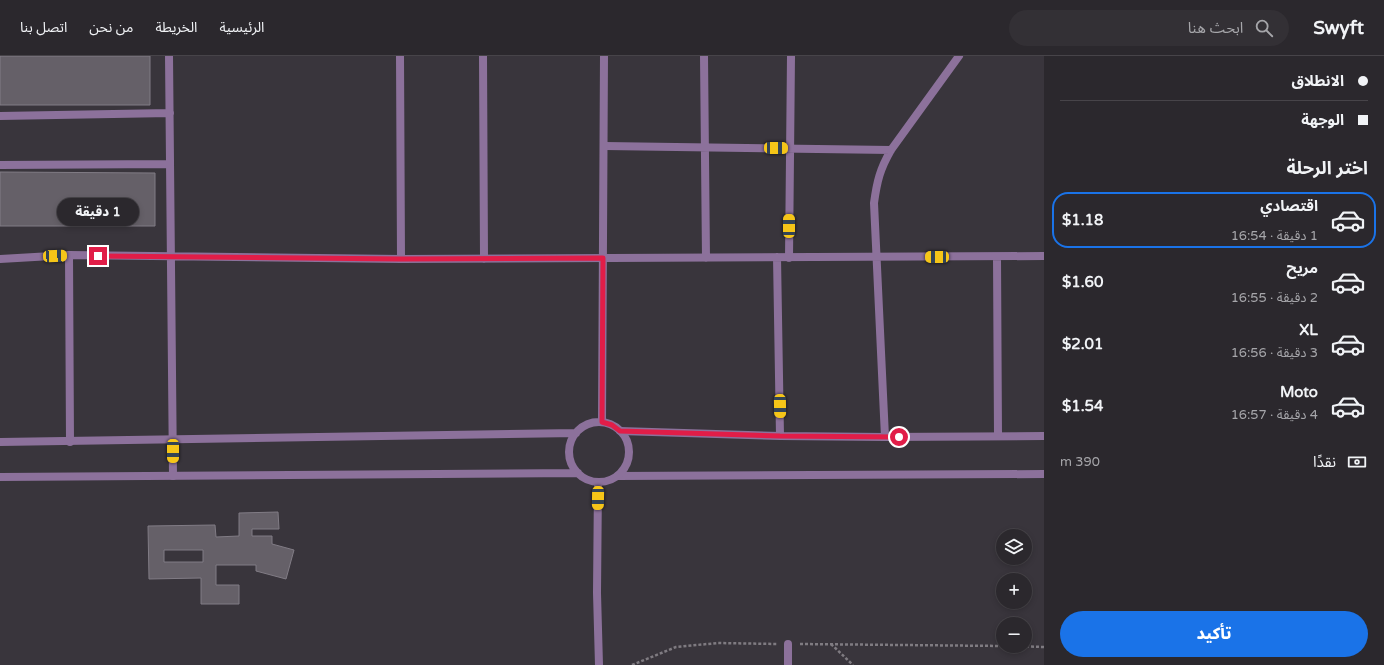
<!DOCTYPE html>
<html lang="ar">
<head>
<meta charset="utf-8">
<style>
	:root { --surface:#2b282d; --page:#333035; --text:#f1f3f6; --muted:#a6a6aa; --line:#474449; --accent:#1a73e8 }
	body { margin:0; font-family:"Varela Round","Noto Sans Arabic",sans-serif; background:var(--page); color:var(--text); direction:rtl; height:100vh; display:flex; flex-direction:column; font-size:15px; white-space:nowrap }
	* { box-sizing:border-box; margin:0 }
	p { font-size:13px; color:var(--muted) }
	.icon { flex:none; width:22px; height:22px; fill:none; stroke:currentColor; stroke-width:2; stroke-linecap:round; stroke-linejoin:round }
	.map { position:relative; flex:1; overflow:hidden; direction:ltr }
	.panel { display:flex; flex-direction:column; background:var(--surface); width:340px }
	.panel>* { flex:none }
	.hud { display:grid; align-content:center; height:88px; padding:0 16px; background:var(--surface) }
	.controls { position:absolute; left:996px; top:473px; display:grid; gap:8px }
	.controls a { display:grid; place-items:center; width:36px; height:36px; border-radius:50%; background:var(--surface); box-shadow:0 2px 6px #0003,0 0 0 1px var(--line); font-size:20px }
	.end { position:absolute; width:18px; height:18px; margin:-9px; border:5px solid #e11d48; background:#fff; box-shadow:0 0 0 2px #fff }
	.from { border-radius:50% }
	.bubble { position:absolute; height:28px; border-radius:14px; background:var(--surface); box-shadow:0 2px 6px #0003,0 0 0 1px var(--line); font-size:13px; font-weight:800; line-height:28px; text-align:center; direction:rtl }
	.car { position:absolute; width:12px; height:24px; margin:-12px -6px; border-radius:5px; box-shadow:0 0 3px 1px #0007; background:linear-gradient(#f5c518 24%,#345 0 40%,#f5c518 0 76%,#345 0 86%,#f5c518 0) }
	.hud b { display:flex; align-items:center; gap:14px; height:38px; font-size:15px }
	.hud b+b { border-top:1px solid var(--line) }
	.hud i { width:10px; height:10px; background:var(--text) }
	ul { padding:0; list-style:none }
	li { display:flex; align-items:center; gap:12px; height:56px; margin:0 8px 6px; padding:0 8px; border:2px solid transparent; border-radius:16px }
	li div { flex:1 }
	li b { display:block; font-size:15px }
	li em { font-style:normal; font-weight:800 }
	li.current { border-color:var(--accent) }
	li>.icon { width:36px; height:36px; stroke-width:1.5 }
	h2 { padding:0 16px; font-size:18px; line-height:48px }
	.pay { display:flex; align-items:center; gap:10px; height:44px; padding:0 16px; font-size:15px }
	.pay p { margin-inline-start:auto }
	.action { display:flex; gap:8px; margin-top:auto; padding:8px 16px }
	.action a { flex:1; height:46px; border-radius:24px; background:var(--accent); color:#fff; font-size:16px; font-weight:800; line-height:46px; text-align:center }
	header { display:flex; align-items:center; gap:24px; box-sizing:border-box; height:56px; padding:0 20px; background:var(--surface); border-bottom:1px solid var(--line) }
	header strong { font-size:19px }
	nav { display:flex; gap:22px; margin-inline-start:auto; font-size:14px }
	.search { width:280px; height:36px; background:var(--page); display:flex; align-items:center; gap:10px; box-sizing:border-box; padding:0 14px; border-radius:22px; color:var(--muted); font-size:15px }
	main { display:flex; flex:1; min-height:0 }
	.map>svg:first-child { display:block }
	.building { fill:#656068; stroke:#817c85; fill-rule:evenodd }
	.lines { fill:none; stroke-linecap:round; stroke-linejoin:round }
	.path { stroke:#7f7b81; stroke-width:2.5; stroke-dasharray:3 2; stroke-linecap:butt }
	.minor { stroke:#8c719b; stroke-width:8 }
	.tertiary { stroke:#8c719b; stroke-width:8 }
	.route { stroke:#e11d48; stroke-width:5 }
</style>
</head>
<body>
<header>
<strong>Swyft</strong>
<div class="search"><svg class="icon" aria-label="search" viewBox="0 0 24 24"><circle cx="10" cy="10" r="6"/><path d="M15 15l6 6"/></svg>ابحث هنا</div>
<nav><a>الرئيسية</a><a>الخريطة</a><a>من نحن</a><a>اتصل بنا</a></nav>
</header>
<main>
<section class="panel">
<div class="hud">
<b><i class="from"></i>الانطلاق</b>
<b><i></i>الوجهة</b>
</div>
<h2>اختر الرحلة</h2>
<ul>
<li class="current"><svg class="icon" aria-label="car" viewBox="0 0 24 24"><path d="M5 17H2v-5l4-1 3-4h7l3 4 3 1v5h-3M9 17h6M6 11h13"/><circle cx="7" cy="17" r="2"/><circle cx="17" cy="17" r="2"/></svg><div><b>اقتصادي</b><p>1 دقيقة · 16:54</p></div><em>$1.18</em></li>
<li><svg class="icon" aria-label="car" viewBox="0 0 24 24"><path d="M5 17H2v-5l4-1 3-4h7l3 4 3 1v5h-3M9 17h6M6 11h13"/><circle cx="7" cy="17" r="2"/><circle cx="17" cy="17" r="2"/></svg><div><b>مريح</b><p>2 دقيقة · 16:55</p></div><em>$1.60</em></li>
<li><svg class="icon" aria-label="car" viewBox="0 0 24 24"><path d="M5 17H2v-5l4-1 3-4h7l3 4 3 1v5h-3M9 17h6M6 11h13"/><circle cx="7" cy="17" r="2"/><circle cx="17" cy="17" r="2"/></svg><div><b>XL</b><p>3 دقيقة · 16:56</p></div><em>$2.01</em></li>
<li><svg class="icon" aria-label="car" viewBox="0 0 24 24"><path d="M5 17H2v-5l4-1 3-4h7l3 4 3 1v5h-3M9 17h6M6 11h13"/><circle cx="7" cy="17" r="2"/><circle cx="17" cy="17" r="2"/></svg><div><b>Moto</b><p>4 دقيقة · 16:57</p></div><em>$1.54</em></li>
</ul>
<div class="pay"><svg class="icon" aria-label="cash" viewBox="0 0 24 24"><path d="M3 7h18v10H3z"/><circle cx="12" cy="12" r="2"/></svg>نقدًا<p>390 m</p></div>
<div class="action"><a>تأكيد</a></div>
</section>
<div class="map">
<svg width="1044" height="609" viewBox="0 0 1044 609">
	<rect width="100%" height="100%" fill="#39353c"/>
	<path class="building" d="M 0,0 L 150,0 L 150,49 L 0,49 Z
		M 0,116 L 155,117 L 155,170 L 0,170 Z
		M 278,456 L 279,473 L 252,473 L 252,480 L 272,480 L 272,488 L 294,494 L 286,523 L 256,515 L 256,509 L 216,509 L 216,529 L 239,529 L 239,548 L 201,548 L 201,522 L 149,523 L 148,470 L 215,469 L 216,481 L 239,480 L 239,457 ZM 164,494 L 203,494 L 203,506 L 164,506 Z"/>
	<g class="lines">
		<path class="path" d="M 800,588 L 1003,590
			M 831,588 L 853,609
			M 1016,590 L 1044,591
			M 632,609 L 676,591 L 718,587 L 777,588"/>
		<path class="minor" d="M 169,0 L 173,420
			M 400,0 L 401,203
			M 483,0 L 484,203
			M 704,0 L 706,202
			M 0,60 L 170,57
			M 605,90 L 891,94
			M 0,109 L 170,108
			M 69,199 L 70,386
			M 777,201 L 780,380
			M 997,201 L 998,380
			M 789,202 L 791,0
			M 0,203 L 69,199 L 401,203 L 1044,200
			M 620,375 L 780,380 L 885,381 L 1044,380
			M 885,381 L 874,147 C 877,125 880,113 891,94 L 959,0
			M 618,420 L 1044,418
			M 598,427 L 597,537 L 599,609
			M 788,609 L 788,588"/>
		<path class="tertiary" d="M 602,366 L 604,0
			M569 396a30 30 0 1 1 60 0a30 30 0 1 1-60 0Z
			M 0,386 L 576,377
			M 0,421 L 578,417"/>
	</g>
	<g class="lines">
		<path class="route" d="M 98,200 L 401,203 L 603,202 L 602,366 L 612,369 L 620,375 L 780,380 L 899,381"/>
	</g>
</svg>
<div class="controls">
<a><svg class="icon" aria-label="layers" viewBox="0 0 24 24"><path d="M12 4l9 5-9 5-9-5zM3 14l9 5 9-5"/></svg></a>
<a>+</a>
<a>−</a>
</div>
<i class="end from" style="left:899px;top:381px"></i>
<i class="end" style="left:98px;top:200px"></i>
<div class="bubble" style="left:57px;top:142px;width:82px">1 دقيقة</div>
<i class="car" style="left:776px;top:92px;rotate:91deg"></i>
<i class="car" style="left:789px;top:170px;rotate:0deg"></i>
<i class="car" style="left:55px;top:200px;rotate:87deg"></i>
<i class="car" style="left:937px;top:201px;rotate:270deg"></i>
<i class="car" style="left:780px;top:350px;rotate:179deg"></i>
<i class="car" style="left:173px;top:395px;rotate:180deg"></i>
<i class="car" style="left:598px;top:442px;rotate:181deg"></i>
</div>
</main>
</body>
</html>
